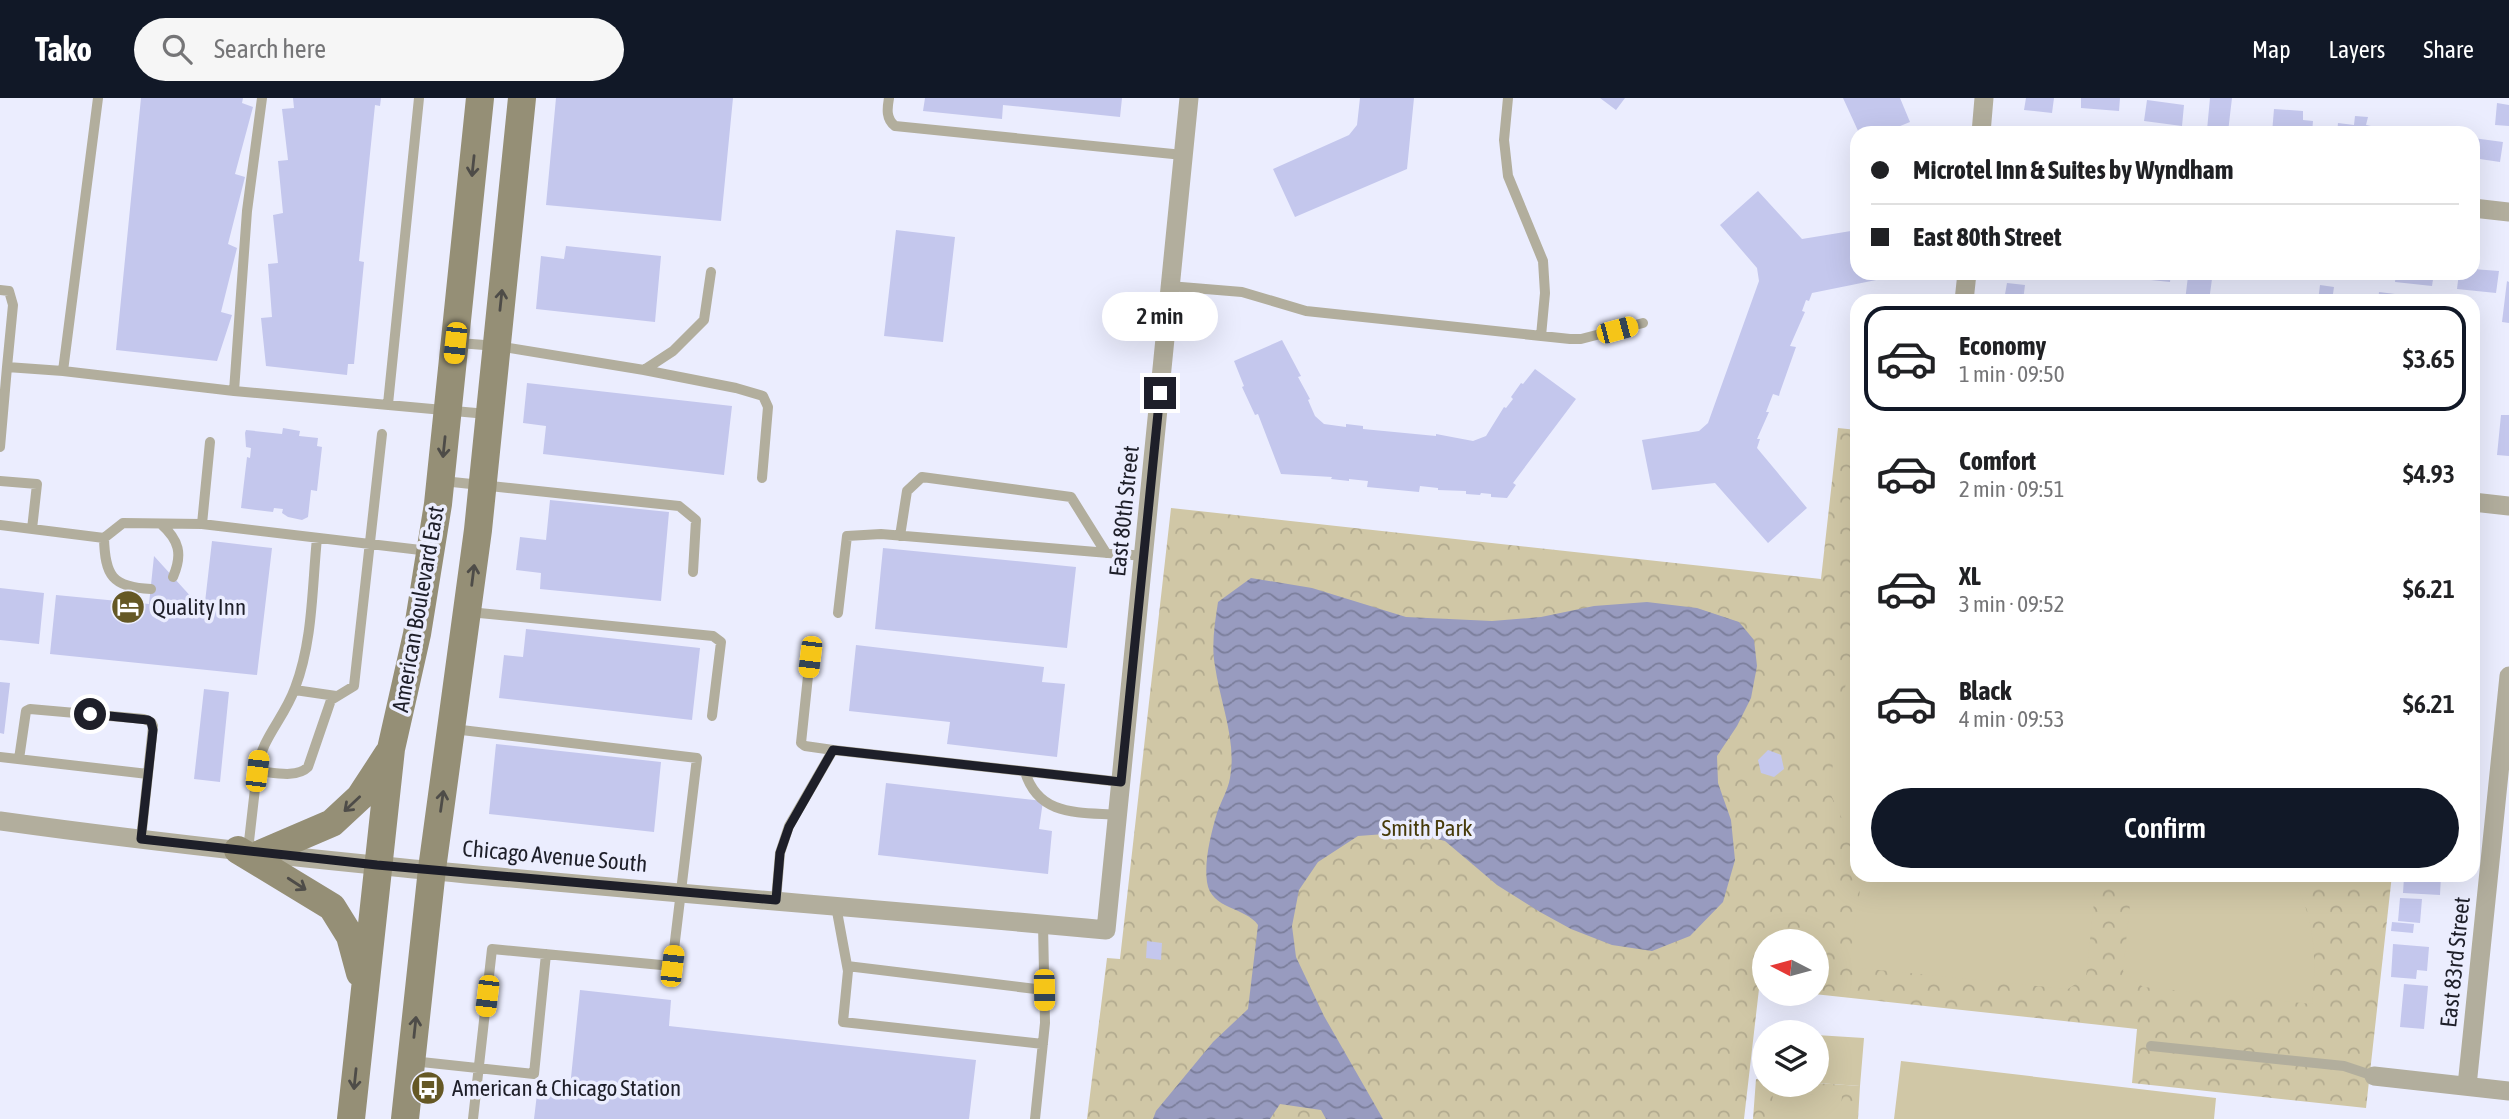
<!DOCTYPE html>
<html lang="en">
<head>
<meta charset="utf-8">
<style>
	:root { --surface:#fff; --page:#f6f6f6; --text:#202124; --muted:#757577; --line:#e0e0e0; --accent:#111827 }
	body { margin:0; font-family:"Asap Condensed",sans-serif; background:var(--page); color:var(--text); height:100vh; display:flex; flex-direction:column; font-size:26px; white-space:nowrap }
	* { box-sizing:border-box; margin:0 }
	p { font-size:23px; color:var(--muted) }
	.icon { flex:none; width:38px; height:38px; fill:none; stroke:currentColor; stroke-width:2; stroke-linecap:round; stroke-linejoin:round }
	.map { position:relative; flex:1; overflow:hidden }
	.sheet { position:absolute; left:1850px; top:196px; width:630px; height:588px; display:flex; flex-direction:column; background:var(--surface); border-radius:21px; box-shadow:0 7px 28px #0002 }
	.sheet>* { flex:none }
	.banner { position:absolute; left:1850px; top:28px; width:630px; height:154px; border-radius:21px; box-shadow:0 7px 28px #0002; display:grid; align-content:center; height:154px; padding:0 21px; background:var(--surface) }
	.needle { width:46px; rotate:276deg }
	.controls { position:absolute; left:1752px; top:831px; display:grid; gap:14px }
	.controls a { display:grid; place-items:center; width:77px; height:77px; border-radius:50%; background:var(--surface); box-shadow:0 7px 28px #0002; font-size:35px }
	.end { position:absolute; width:32px; height:32px; margin:-16px; border:9px solid #1e1f29; background:#fff; box-shadow:0 0 0 4px #fff }
	.from { border-radius:50% }
	.bubble { position:absolute; height:49px; border-radius:24px; background:var(--surface); box-shadow:0 7px 28px #0002; font-size:23px; font-weight:600; line-height:49px; text-align:center }
	.car { position:absolute; width:21px; height:42px; margin:-21px -10px; border-radius:9px; box-shadow:0 0 5px 2px #0007; background:linear-gradient(#f5c518 24%,#345 0 40%,#f5c518 0 76%,#345 0 86%,#f5c518 0) }
	.banner b { display:flex; align-items:center; gap:24px; height:66px; font-size:26px }
	.banner b+b { border-top:2px solid var(--line) }
	.banner i { width:18px; height:18px; background:var(--text) }
	ul { padding:12px 0 0; list-style:none }
	li { display:flex; align-items:center; gap:21px; height:105px; margin:0 14px 10px; padding:0 7px; border:4px solid transparent; border-radius:21px }
	li div { flex:1 }
	li b { display:block; font-size:26px }
	li em { font-style:normal; font-weight:600 }
	li.current { border-color:var(--accent) }
	li>.icon { width:63px; height:63px; stroke-width:1.5 }
	.primary-button { display:flex; gap:14px; margin-top:auto; padding:14px 21px }
	.primary-button a { flex:1; height:80px; border-radius:42px; background:var(--accent); color:#fff; font-size:28px; font-weight:600; line-height:80px; text-align:center }
	header { display:flex; align-items:center; gap:42px; box-sizing:border-box; height:98px; padding:0 35px; background:var(--accent); color:#fff }
	header strong { font-size:33px }
	nav { display:flex; gap:38px; margin-inline-start:auto; font-size:24px }
	.search { width:490px; height:63px; background:var(--page); display:flex; align-items:center; gap:18px; box-sizing:border-box; padding:0 24px; border-radius:38px; color:var(--muted); font-size:26px }
	.map>svg:first-child { display:block }
	.forest { fill:url(#forest-crowns) }
	.garden { fill:#d0c7a6 }
	.water { fill:url(#water-waves) }
	.building { fill:#c4c7ed }
	.lines { fill:none; stroke-linecap:round; stroke-linejoin:round }
	.lane { stroke:#b2ae9d; stroke-width:10 }
	.street { stroke:#b2ae9d; stroke-width:19 }
	.secondary { stroke:#958f76; stroke-width:28 }
	.oneway { stroke:#4e4c48 }
	.route { stroke:#1e1f29; stroke-width:9 }
	.labels { text-anchor:middle; dominant-baseline:central; stroke-width:7; stroke-linejoin:round; paint-order:stroke }
	.street-label { font-size:23px; fill:#1e1f29; stroke:#ebedfe }
	.poi-label { font-size:23px; fill:#1e1f29; stroke:#ebedfe; text-anchor:start }
	.park-label { font-size:23px; fill:#473b0a; stroke:#ebedfe }
</style>
</head>
<body>
<header>
<strong>Tako</strong>
<div class="search"><svg class="icon" aria-label="search" viewBox="0 0 24 24"><circle cx="10" cy="10" r="6"/><path d="M15 15l6 6"/></svg>Search here</div>
<nav><a>Map</a><a>Layers</a><a>Share</a></nav>
</header>
<div class="map">
<svg width="2509" height="1021" viewBox="0 0 2509 1021">
	<defs>
		<pattern id="forest-crowns" width="20" height="18" patternUnits="userSpaceOnUse" patternTransform="scale(1.75)"><rect width="20" height="18" fill="#d0c7a6"/><path d="M2 6a3 3 0 1 1 6 0M12 15a3 3 0 1 1 6 0" fill="none" stroke="#b2aa8f"/></pattern>
		<pattern id="water-waves" width="16" height="10" patternUnits="userSpaceOnUse" patternTransform="scale(1.75)"><rect width="16" height="10" fill="#989bbf"/><path d="M0 5q4-4 8 0t8 0" fill="none" stroke="#7b7e9b"/></pattern>
	</defs>
	<rect width="100%" height="100%" fill="#ebedfe"/>
	<path class="forest" d="M 1838,330 L 1857,332 L 1857,777 L 2392,777 L 2366,1010 L 2132,985 L 2137,931 L 1814,896 L 1816,896 L 1816,844 L 1764,844 L 1764,891 L 1759,891 L 1744,1021 L 1087,1021 L 1107,860 L 1120,861 L 1171,410 L 1821,481 Z
		M 1756,981 L 1764,982 L 1764,987 L 1816,987 L 1817,985 L 1860,988 L 1858,1021 L 1753,1021 Z"/>
	<path class="garden" d="M 1857,553 L 1857,753 L 1824,682 L 1831,678 L 1850,559 Z
		M 1867,777 L 2097,777 L 2086,879 L 2068,891 L 1849,869 L 1860,792 Z
		M 2133,777 L 2292,777 C 2315,822 2317,856 2312,906 L 2143,889 L 2123,873 Z
		M 1816,937 L 1864,940 L 1860,988 L 1817,985 Z
		M 1901,963 L 2216,1000 L 2214,1021 L 1894,1021 Z
		M 1773,994 L 1842,998 L 1840,1021 L 1771,1021 Z"/>
	<path class="water" d="M 1251,480 L 1312,490 L 1406,519 L 1492,523 L 1541,519 L 1594,508 L 1647,504 L 1697,510 L 1739,524 L 1754,542 L 1757,568 L 1751,600 L 1737,628 L 1717,658 L 1718,685 L 1731,722 L 1735,762 L 1723,804 L 1690,838 L 1652,853 L 1612,847 L 1571,831 L 1540,814 L 1497,787 L 1445,743 L 1412,734 L 1358,738 L 1318,764 L 1299,792 L 1292,828 L 1296,859 L 1324,918 L 1383,1021 L 1326,1021 L 1321,1012 L 1280,1006 L 1270,1021 L 1153,1021 L 1156,1013 L 1213,944 L 1248,911 L 1258,827 C 1246,809 1211,812 1207,784 C 1204,763 1211,735 1217,715 C 1221,703 1228,692 1230,680 C 1237,643 1220,604 1215,568 C 1211,546 1215,525 1218,504 Z"/>
	<path class="building" d="M 141,0 L 243,0 L 242,5 L 253,9 L 235,76 L 245,79 L 228,146 L 237,150 L 221,214 L 232,217 L 217,263 L 116,252 Z
		M 293,0 L 381,0 L 380,8 L 375,7 L 359,163 L 364,164 L 354,266 L 348,266 L 347,277 L 266,268 L 261,220 L 272,219 L 268,166 L 278,165 L 273,117 L 283,115 L 278,63 L 288,62 L 282,11 L 294,10 Z
		M 556,0 L 733,0 L 721,123 L 546,107 Z
		M 925,0 L 1122,0 L 1120,19 L 1003,7 L 1002,21 L 923,13 Z
		M 1360,0 L 1414,0 L 1407,71 L 1295,119 L 1273,71 L 1349,37 L 1357,27 Z
		M 1600,0 L 1625,0 L 1616,12 Z
		M 1843,0 L 1900,0 L 1910,24 L 1883,35 L 1859,35 Z
		M 2026,0 L 2054,0 L 2052,15 L 2024,12 Z
		M 2081,0 L 2120,0 L 2119,13 L 2081,10 Z
		M 2210,0 L 2232,0 L 2228,34 L 2207,32 Z
		M 2147,2 L 2184,7 L 2182,28 L 2144,23 Z
		M 2497,5 L 2509,7 L 2509,28 L 2495,27 Z
		M 2274,11 L 2303,13 L 2303,22 L 2313,23 L 2312,35 L 2272,35 Z
		M 2355,18 L 2368,19 L 2366,27 L 2376,29 L 2375,35 L 2337,35 L 2338,25 L 2354,27 Z
		M 2473,40 L 2503,44 L 2500,64 L 2473,60 Z
		M 1758,93 L 1802,141 L 1857,132 L 1857,175 L 1891,175 L 1891,179 L 1812,195 L 1809,203 L 1806,202 L 1802,213 L 1805,214 L 1790,248 L 1796,249 L 1780,294 L 1779,298 L 1773,296 L 1766,314 L 1769,314 L 1757,341 L 1760,341 L 1757,350 L 1807,410 L 1768,445 L 1715,385 L 1652,392 L 1642,342 L 1699,333 L 1708,325 L 1759,183 L 1757,170 L 1720,127 Z
		M 896,132 L 955,139 L 943,244 L 884,238 Z
		M 566,148 L 661,158 L 655,224 L 536,211 L 541,158 L 564,161 Z
		M 2473,171 L 2499,173 L 2496,195 L 2457,191 L 2459,175 L 2473,175 Z
		M 2132,175 L 2171,175 L 2170,184 L 2132,180 Z
		M 2330,175 L 2370,175 L 2369,182 L 2330,178 Z
		M 2396,175 L 2434,175 L 2432,188 L 2395,184 Z
		M 2188,178 L 2212,181 L 2209,203 L 2185,203 Z
		M 2507,183 L 2509,184 L 2509,225 L 2502,224 Z
		M 2007,185 L 2025,187 L 2023,203 L 2004,202 Z
		M 2320,187 L 2334,189 L 2332,203 L 2318,203 Z
		M 2379,194 L 2395,196 L 2394,203 L 2378,203 Z
		M 1282,242 L 1301,278 L 1298,279 L 1310,301 L 1308,302 L 1315,318 L 1324,326 L 1346,329 L 1346,326 L 1363,328 L 1363,331 L 1436,338 L 1436,336 L 1473,343 L 1486,338 L 1504,309 L 1506,310 L 1513,301 L 1511,299 L 1521,285 L 1523,286 L 1535,271 L 1576,301 L 1513,385 L 1516,387 L 1507,400 L 1491,399 L 1491,396 L 1481,395 L 1480,397 L 1466,396 L 1466,393 L 1438,392 L 1438,390 L 1420,388 L 1419,394 L 1367,389 L 1368,383 L 1349,381 L 1349,383 L 1331,381 L 1332,379 L 1281,376 L 1258,316 L 1255,317 L 1242,289 L 1244,288 L 1234,263 Z
		M 527,285 L 732,308 L 724,377 L 543,356 L 546,328 L 523,325 Z
		M 2501,317 L 2509,317 L 2509,358 L 2497,357 Z
		M 283,330 L 300,333 L 299,338 L 318,340 L 317,348 L 322,349 L 317,393 L 311,392 L 308,419 L 302,422 L 288,419 L 282,415 L 283,411 L 274,410 L 273,414 L 241,410 L 247,359 L 250,360 L 251,350 L 246,349 L 245,335 L 246,332 L 282,336 Z
		M 550,402 L 669,414 L 661,503 L 540,491 L 541,475 L 516,472 L 520,439 L 546,442 Z
		M 212,443 L 272,450 L 257,577 L 50,556 L 56,497 L 149,506 L 154,458 L 204,513 Z
		M 883,450 L 1076,469 L 1067,550 L 875,531 Z
		M 0,490 L 44,495 L 39,546 L 0,542 Z
		M 526,531 L 700,550 L 692,622 L 499,600 L 504,557 L 523,559 Z
		M 856,547 L 1044,569 L 1042,584 L 1065,586 L 1057,659 L 947,646 L 950,624 L 849,613 Z
		M 0,584 L 10,585 L 4,636 L 0,635 Z
		M 204,591 L 229,594 L 220,684 L 194,681 Z
		M 496,646 L 661,664 L 654,734 L 489,716 Z
		M 1768,652 L 1781,657 L 1784,671 L 1774,679 L 1761,675 L 1758,662 Z
		M 886,685 L 1043,703 L 1039,731 L 1052,733 L 1048,776 L 878,757 Z
		M 2416,777 L 2441,777 L 2440,797 L 2403,795 L 2404,779 L 2415,780 Z
		M 2400,800 L 2422,801 L 2420,825 L 2398,823 Z
		M 2392,824 L 2414,826 L 2413,835 L 2391,833 Z
		M 1147,843 L 1162,845 L 1161,862 L 1146,860 Z
		M 2393,846 L 2429,849 L 2427,873 L 2417,872 L 2416,881 L 2391,879 Z
		M 2404,886 L 2428,888 L 2424,931 L 2400,929 Z
		M 580,892 L 671,902 L 669,928 L 976,962 L 969,1021 L 534,1021 L 537,996 L 569,999 Z"/>
	<g class="lines">
		<path class="lane" d="M 98,0 L 63,273 L 234,293
			M 262,0 L 247,113 L 234,293 L 487,316
			M 889,0 C 887,11 886,21 895,28 L 1183,57
			M 1508,0 L 1504,42 L 1508,78 L 1543,163 L 1545,195 L 1541,238
			M 1169,188 L 1242,194 L 1306,213 L 1570,241 L 1581,241 L 1643,225
			M 0,192 L 9,193 L 13,207 L 7,269
			M 459,245 L 497,248 L 644,272 L 673,253 L 704,222 L 711,174
			M 644,272 L 736,290 L 763,298 L 768,309 L 762,380
			M 388,306 L 419,0
			M 0,349 L 7,269 L 63,273
			M 0,383 L 37,386 L 32,431
			M 443,383 L 679,408 L 696,422 L 693,474
			M 161,426 C 179,442 183,456 173,479
			M 202,426 L 210,344
			M 0,427 L 104,440 L 123,425 L 202,426 L 429,453
			M 900,438 L 907,393 L 922,379 L 1071,399 L 1106,455
			M 104,440 C 105,478 112,489 151,491
			M 469,514 L 713,538 L 721,544 L 712,618
			M 838,515 L 847,438 L 881,436 L 1144,458
			M 810,559 L 801,645 L 805,648 L 833,652
			M 295,592 L 336,598
			M 453,631 L 697,660 L 672,868 L 492,851 L 473,1021
			M 0,659 L 148,676 L 141,741
			M 19,661 L 26,613 L 30,611 L 144,621 L 151,624 L 153,628 L 148,676
			M 257,673 C 261,640 284,621 295,590 C 313,543 312,489 317,440
			M 1025,674 C 1039,719 1079,714 1118,717
			M 248,752 L 257,673 C 272,674 296,681 308,669 L 331,602 L 354,588 L 382,336
			M 776,802 L 780,755 L 789,728 L 833,652 L 1121,684
			M 836,808 L 848,873 L 843,924 L 1043,946
			M 847,868 L 1044,892
			M 2151,948 L 2344,968 L 2374,978
			M 412,963 L 534,976 L 546,856
			M 1035,1021 L 1045,925 L 1043,826"/>
		<path class="street" d="M 1981,35 L 1984,0
			M 2473,110 L 2509,114
			M 1964,203 L 1967,175
			M 2473,404 L 2509,408
			M 0,723 C 367,774 738,798 1106,832 L 1189,0
			M 2374,978 L 2509,993
			M 2467,988 L 2509,578"/>
		<path class="secondary" d="M 238,752 L 332,809 L 350,838 L 360,875
			M 262,755 L 332,725 L 360,699 L 388,656
			M 351,1021 L 391,651 L 417,536 L 438,406 L 480,0
			M 405,1021 L 432,771 L 478,432 L 522,0"/>
	</g>
	<defs><path id="oneway-shaft" d="M-6 0H5M1.5-3L5.5 0L1.5 3" fill="none" stroke-width="1.6" stroke-linecap="round" stroke-linejoin="round" transform="scale(1.75)"/></defs>
	<g class="oneway">
		<use href="#oneway-shaft" transform="translate(473 68) rotate(96)"/>
		<use href="#oneway-shaft" transform="translate(501 202) rotate(-84)"/>
		<use href="#oneway-shaft" transform="translate(444 349) rotate(96)"/>
		<use href="#oneway-shaft" transform="translate(473 477) rotate(-83)"/>
		<use href="#oneway-shaft" transform="translate(442 703) rotate(-82)"/>
		<use href="#oneway-shaft" transform="translate(352 706) rotate(137)"/>
		<use href="#oneway-shaft" transform="translate(297 786) rotate(33)"/>
		<use href="#oneway-shaft" transform="translate(415 929) rotate(-84)"/>
		<use href="#oneway-shaft" transform="translate(355 981) rotate(96)"/>
	</g>
	<g class="lines">
		<path class="route" d="M 90,616 L 148,622 L 151,624 L 153,632 L 141,741 L 377,767 L 776,802 L 780,755 L 789,729 L 833,652 L 1121,684 L 1160,295"/>
	</g>
	<defs>
		<g id="hotel-disc" transform="scale(1.75)"><circle r="9.5" fill="#655825" stroke="#ebedfe"/><path d="M-6-4.5h1.5V1H6V5H4.5V3h-9V5H-6ZM-4 0a1.8 1.8 0 1 1 3.6 0ZM.5 0V-2.5h3Q6-2.5 6 0Z" fill="#fff"/></g>
		<g id="bus-disc" transform="scale(1.75)"><circle r="9.5" fill="#655825" stroke="#ebedfe"/><path d="M-5-6H5V4H4V6H2V4H-2V6H-4V4H-5ZM-3.5-4V0h7V-4ZM-3.5 1.2v1.5H-2V1.2ZM2 1.2v1.5H3.5V1.2Z" fill="#fff"/></g>
	</defs>
	<g fill-rule="evenodd">
		<use href="#hotel-disc" x="128" y="509"/>
		<use href="#bus-disc" x="428" y="990"/>
	</g>
	<g class="labels">
		<g class="street-label">
			<text transform="translate(1124 413) rotate(-84)">East 80th Street</text>
			<text transform="translate(418 511) rotate(-80)">American Boulevard East</text>
			<text transform="translate(555 758) rotate(5)">Chicago Avenue South</text>
			<text transform="translate(2455 864) rotate(-84)">East 83rd Street</text>
		</g>
		<g class="poi-label">
			<text x="152" y="509">Quality Inn</text>
			<text x="452" y="990">American &amp; Chicago Station</text>
		</g>
		<g class="park-label">
			<text x="1427" y="730">Smith Park</text>
		</g>
	</g>
</svg>
<div class="controls">
<a><svg class="needle" viewBox="-14 -14 28 28"><path d="M0-13l5 13h-10z" fill="#e53935"/><path d="M0 13l5-13h-10z" fill="#757577"/></svg></a>
<a><svg class="icon" aria-label="layers" viewBox="0 0 24 24"><path d="M12 4l9 5-9 5-9-5zM3 14l9 5 9-5"/></svg></a>
</div>
<i class="end from" style="left:90px;top:616px"></i>
<i class="end" style="left:1160px;top:295px"></i>
<div class="bubble" style="left:1102px;top:194px;width:116px">2 min</div>
<i class="car" style="left:1617px;top:232px;rotate:75deg"></i>
<i class="car" style="left:455px;top:245px;rotate:186deg"></i>
<i class="car" style="left:810px;top:559px;rotate:187deg"></i>
<i class="car" style="left:257px;top:673px;rotate:7deg"></i>
<i class="car" style="left:672px;top:868px;rotate:7deg"></i>
<i class="car" style="left:1044px;top:892px;rotate:179deg"></i>
<i class="car" style="left:487px;top:898px;rotate:187deg"></i>
<div class="banner">
<b><i class="from"></i>Microtel Inn &amp; Suites by Wyndham</b>
<b><i></i>East 80th Street</b>
</div>
<section class="sheet">
<ul>
<li class="current"><svg class="icon" aria-label="car" viewBox="0 0 24 24"><path d="M5 17H2v-5l4-1 3-4h7l3 4 3 1v5h-3M9 17h6M6 11h13"/><circle cx="7" cy="17" r="2"/><circle cx="17" cy="17" r="2"/></svg><div><b>Economy</b><p>1 min · 09:50</p></div><em>$3.65</em></li>
<li><svg class="icon" aria-label="car" viewBox="0 0 24 24"><path d="M5 17H2v-5l4-1 3-4h7l3 4 3 1v5h-3M9 17h6M6 11h13"/><circle cx="7" cy="17" r="2"/><circle cx="17" cy="17" r="2"/></svg><div><b>Comfort</b><p>2 min · 09:51</p></div><em>$4.93</em></li>
<li><svg class="icon" aria-label="car" viewBox="0 0 24 24"><path d="M5 17H2v-5l4-1 3-4h7l3 4 3 1v5h-3M9 17h6M6 11h13"/><circle cx="7" cy="17" r="2"/><circle cx="17" cy="17" r="2"/></svg><div><b>XL</b><p>3 min · 09:52</p></div><em>$6.21</em></li>
<li><svg class="icon" aria-label="car" viewBox="0 0 24 24"><path d="M5 17H2v-5l4-1 3-4h7l3 4 3 1v5h-3M9 17h6M6 11h13"/><circle cx="7" cy="17" r="2"/><circle cx="17" cy="17" r="2"/></svg><div><b>Black</b><p>4 min · 09:53</p></div><em>$6.21</em></li>
</ul>
<div class="primary-button"><a>Confirm</a></div>
</section>
</div>
</body>
</html>
